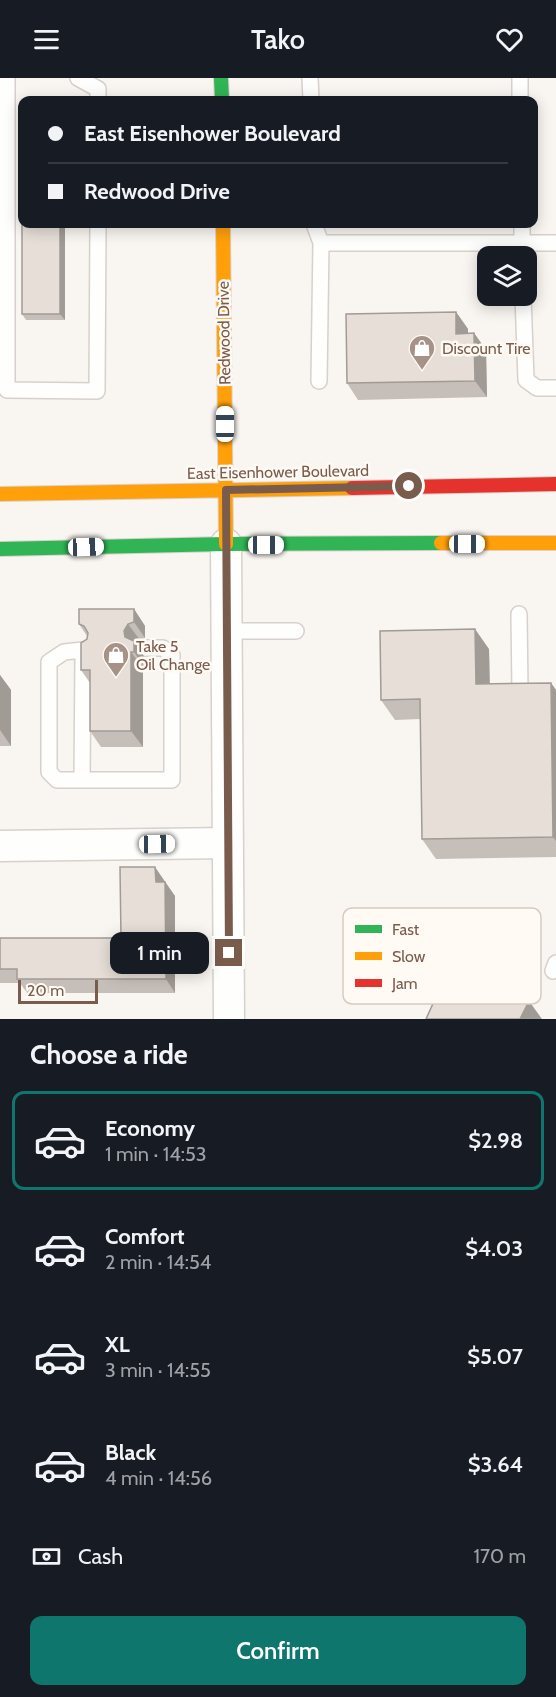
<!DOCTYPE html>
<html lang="en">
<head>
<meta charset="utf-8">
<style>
	:root { --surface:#171b24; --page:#20242c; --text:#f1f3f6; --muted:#9ea1a6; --line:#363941; --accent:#0f766e }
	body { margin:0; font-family:Cabin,sans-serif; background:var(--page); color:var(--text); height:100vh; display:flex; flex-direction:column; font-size:22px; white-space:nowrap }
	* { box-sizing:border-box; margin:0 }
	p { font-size:20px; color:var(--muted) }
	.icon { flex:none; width:33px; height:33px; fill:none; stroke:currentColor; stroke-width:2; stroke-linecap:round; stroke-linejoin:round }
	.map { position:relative; height:941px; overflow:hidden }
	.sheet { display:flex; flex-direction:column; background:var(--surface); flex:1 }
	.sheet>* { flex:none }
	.banner { position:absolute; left:18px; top:18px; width:520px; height:132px; border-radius:12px; box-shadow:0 3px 15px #0003; display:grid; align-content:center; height:132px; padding:0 30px; background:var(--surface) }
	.fabs { position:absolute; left:477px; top:168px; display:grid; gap:12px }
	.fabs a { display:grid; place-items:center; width:60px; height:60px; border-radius:12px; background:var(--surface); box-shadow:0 3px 15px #0003; font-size:30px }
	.scale { position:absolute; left:18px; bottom:15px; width:80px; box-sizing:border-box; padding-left:6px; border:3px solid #7a5c4d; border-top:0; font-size:16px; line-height:21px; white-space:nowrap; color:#7a5c4d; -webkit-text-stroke:4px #fffaf3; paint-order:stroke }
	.end { position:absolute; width:27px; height:27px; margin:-14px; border:8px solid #7a5c4d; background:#fff; box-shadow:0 0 0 3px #fff }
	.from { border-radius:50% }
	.bubble { position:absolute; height:42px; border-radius:12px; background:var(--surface); box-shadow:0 3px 15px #0003; font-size:20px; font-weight:600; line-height:42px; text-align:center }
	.car { position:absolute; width:18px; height:36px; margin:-18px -9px; border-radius:8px; box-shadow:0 0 4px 2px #0007; background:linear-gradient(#fff 24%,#345 0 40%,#fff 0 76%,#345 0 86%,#fff 0) }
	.banner b { display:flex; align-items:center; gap:21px; height:57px; font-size:22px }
	.banner b+b { border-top:2px solid var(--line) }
	.banner i { width:15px; height:15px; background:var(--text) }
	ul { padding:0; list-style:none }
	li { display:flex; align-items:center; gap:18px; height:99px; margin:0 12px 9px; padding:0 18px; border:3px solid transparent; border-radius:12px }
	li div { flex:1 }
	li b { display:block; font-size:22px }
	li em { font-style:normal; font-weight:600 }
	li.current { border-color:var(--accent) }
	li>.icon { width:54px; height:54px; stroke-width:1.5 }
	h2 { padding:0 30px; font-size:27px; line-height:72px }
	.pay { display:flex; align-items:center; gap:15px; height:66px; padding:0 30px; font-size:22px }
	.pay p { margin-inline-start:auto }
	.primary-button { display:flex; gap:12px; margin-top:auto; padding:12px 30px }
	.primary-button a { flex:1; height:69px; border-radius:12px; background:var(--accent); color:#fff; font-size:24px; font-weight:600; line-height:69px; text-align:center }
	header { display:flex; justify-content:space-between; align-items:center; height:78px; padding:0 30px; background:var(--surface); font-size:27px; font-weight:600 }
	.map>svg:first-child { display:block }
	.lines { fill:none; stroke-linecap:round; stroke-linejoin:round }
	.lane-casing { stroke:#d7d1cb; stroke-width:18 }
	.street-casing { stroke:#d7d1cb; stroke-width:33 }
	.fast-casing { stroke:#d9d2cb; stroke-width:16 }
	.slow-casing { stroke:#d9d2cb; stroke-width:16 }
	.jam-casing { stroke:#d9d2cb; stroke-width:16 }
	.lane { stroke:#fefefd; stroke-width:15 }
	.street { stroke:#fefefd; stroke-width:30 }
	.fast { stroke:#30b455; stroke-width:14 }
	.slow { stroke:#ff9f0a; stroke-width:14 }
	.jam { stroke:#e5322d; stroke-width:14 }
	.wall { fill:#c6bfb9 }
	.shaded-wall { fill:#a19b96 }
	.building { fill:#e6ded7; stroke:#a19b96; stroke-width:1.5 }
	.route { stroke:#7a5c4d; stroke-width:8 }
	.labels { text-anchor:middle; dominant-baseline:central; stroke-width:5; stroke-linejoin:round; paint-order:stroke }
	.street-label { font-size:16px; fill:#7a5c4d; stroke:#fffaf3 }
	.poi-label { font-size:16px; fill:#7a5c4d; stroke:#fffaf3; text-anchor:start }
	.key { fill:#fffaf3; stroke:#d7cbc1; stroke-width:1.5 }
	.key-label { font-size:16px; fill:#7a5c4d }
</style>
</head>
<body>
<header><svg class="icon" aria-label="menu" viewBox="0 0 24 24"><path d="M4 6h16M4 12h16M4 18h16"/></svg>Tako<svg class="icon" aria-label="heart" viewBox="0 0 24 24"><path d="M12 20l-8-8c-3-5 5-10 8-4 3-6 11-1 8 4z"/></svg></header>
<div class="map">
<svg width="556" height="941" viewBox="0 0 556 941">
	<rect width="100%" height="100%" fill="#f9f5f0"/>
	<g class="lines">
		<g class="lane-casing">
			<path id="lane" d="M 7,0 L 7,312 L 97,313 L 98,146
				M 78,0 L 98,11 L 98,22
				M 310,0 L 311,22
				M 520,0 L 520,22
				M 314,146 L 321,165
				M 522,146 L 522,178
				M 523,218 L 526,302 L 537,310 L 556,310
				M 319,303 L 321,165 L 556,165
				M 519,536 L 520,614
				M 227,553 L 296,553
				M 83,577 L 82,702 L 172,702 L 172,577 L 163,570 L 145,570
				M 82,702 L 57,702 L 49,694 L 49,584 L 64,574 L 83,572
				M 553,893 L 556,885"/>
		</g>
		<g class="street-casing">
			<path id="street" d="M 226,466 L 229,941
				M 0,768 L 228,765"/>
		</g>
		<g class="fast-casing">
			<path id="fast" d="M 221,0 L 222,22
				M 0,471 L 226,466 L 441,465"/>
		</g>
		<g class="slow-casing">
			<path id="slow" d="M 223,146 L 226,466
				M 0,416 L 352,410
				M 441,465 L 556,465"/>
		</g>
		<g class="jam-casing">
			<path id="jam" d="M 352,410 L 556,406"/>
		</g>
		<use href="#lane" class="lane"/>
		<use href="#street" class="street"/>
		<use href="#fast" class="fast"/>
		<use href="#slow" class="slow"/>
		<use href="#jam" class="jam"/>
	</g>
	<path class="wall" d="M 65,146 L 65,242 L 26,242 L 22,236 Z
		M 456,234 L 468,251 L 468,255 L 474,255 L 486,272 L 487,319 L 358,322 L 347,305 Z
		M 134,531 L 145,548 L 145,560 L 140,562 L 137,567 L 145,580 L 145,590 L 143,590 L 143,669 L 101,669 L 90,653 L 90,605 L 81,592 L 87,558 L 79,546 Z
		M 489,571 L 490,606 L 551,605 L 556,612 L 556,779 L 436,781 L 422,761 L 420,641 L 395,642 L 381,622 Z
		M 0,597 L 11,612 L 11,668 L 0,668 Z
		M 165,803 L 165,805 L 175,818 L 175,915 L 27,915 L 20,905 L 0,905 L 0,860 L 121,860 Z"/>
	<path class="shaded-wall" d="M 60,146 L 65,146 L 65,242 L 60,236 Z
		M 456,234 L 468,251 L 468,272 L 456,256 Z
		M 474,255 L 486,272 L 487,319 L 475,303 Z
		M 134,531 L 145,548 L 145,560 L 134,544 Z
		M 128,546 L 140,562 L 137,567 L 145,580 L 145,590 L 134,574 L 125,559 L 124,553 Z
		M 475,551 L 489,571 L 490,626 L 476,606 Z
		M 131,574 L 143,590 L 143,669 L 131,653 Z
		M 0,597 L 11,612 L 11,668 L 0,652 Z
		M 551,605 L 556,612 L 556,763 L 553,759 Z
		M 155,789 L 175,818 L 175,915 L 166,901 L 156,804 Z
		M 529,923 L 542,941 L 520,941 Z"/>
	<path class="building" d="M 22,23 L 22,146 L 60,146 L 60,236 L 22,236 Z
		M 456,234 L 456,256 L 474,255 L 475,303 L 347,305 L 346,236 Z
		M 79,531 L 134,531 L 134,544 L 128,546 L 124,553 L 125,559 L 134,563 L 134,574 L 131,574 L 131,653 L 90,653 L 90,592 L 81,592 L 81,565 L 87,561 L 88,555 L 84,548 L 79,546 Z
		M 475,551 L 476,606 L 551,605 L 553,759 L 422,761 L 420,621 L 381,622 L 380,553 Z
		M 120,789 L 155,789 L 156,804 L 165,804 L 166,901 L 17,901 L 17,891 L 0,891 L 0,860 L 121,860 Z
		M 451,886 L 529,923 L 520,941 L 426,941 Z"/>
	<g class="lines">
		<path class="route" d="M 229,875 L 226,412 L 409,408"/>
	</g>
	<defs>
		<g id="shop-pin" transform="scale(1.35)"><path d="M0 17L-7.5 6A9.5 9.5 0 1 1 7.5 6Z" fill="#a69286" stroke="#fffaf3"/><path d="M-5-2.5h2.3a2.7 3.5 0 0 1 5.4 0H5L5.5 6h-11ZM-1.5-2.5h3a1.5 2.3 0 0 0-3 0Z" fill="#fff"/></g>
	</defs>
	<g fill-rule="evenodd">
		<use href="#shop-pin" x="422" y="270"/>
		<use href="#shop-pin" x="116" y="577"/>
	</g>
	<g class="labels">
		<g class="street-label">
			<text transform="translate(224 255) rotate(-91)">Redwood Drive</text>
			<text transform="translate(278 394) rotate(-1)">East Eisenhower Boulevard</text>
		</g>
		<g class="poi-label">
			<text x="442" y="270">Discount Tire</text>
			<text x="136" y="568">Take 5<tspan x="136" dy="18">Oil Change</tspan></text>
		</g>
	</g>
	<rect x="343" y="830" width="198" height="96" rx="9" class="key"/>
	<rect x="355" y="847" width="27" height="8" fill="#30b455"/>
	<rect x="355" y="874" width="27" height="8" fill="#ff9f0a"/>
	<rect x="355" y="901" width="27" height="8" fill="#e5322d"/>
	<g class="key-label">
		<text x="392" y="857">Fast</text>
		<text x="392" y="884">Slow</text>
		<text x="392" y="911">Jam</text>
	</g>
</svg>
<div class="fabs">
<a><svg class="icon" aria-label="layers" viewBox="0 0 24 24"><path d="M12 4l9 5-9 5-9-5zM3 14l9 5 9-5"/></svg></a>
</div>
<div class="scale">20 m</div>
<i class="end from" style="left:409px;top:408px"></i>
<i class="end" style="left:229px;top:875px"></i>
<div class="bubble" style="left:110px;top:854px;width:99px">1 min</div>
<i class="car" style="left:225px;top:346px;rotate:0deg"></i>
<i class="car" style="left:467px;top:466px;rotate:90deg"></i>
<i class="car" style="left:266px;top:467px;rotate:90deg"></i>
<i class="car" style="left:86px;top:469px;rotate:88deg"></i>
<i class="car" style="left:157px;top:766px;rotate:89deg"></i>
<div class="banner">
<b><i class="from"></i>East Eisenhower Boulevard</b>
<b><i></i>Redwood Drive</b>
</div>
</div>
<section class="sheet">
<h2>Choose a ride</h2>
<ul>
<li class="current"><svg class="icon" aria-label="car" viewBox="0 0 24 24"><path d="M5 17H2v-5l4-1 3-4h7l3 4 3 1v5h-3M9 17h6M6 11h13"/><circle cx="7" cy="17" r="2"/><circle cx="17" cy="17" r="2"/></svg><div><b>Economy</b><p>1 min · 14:53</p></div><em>$2.98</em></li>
<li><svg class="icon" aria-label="car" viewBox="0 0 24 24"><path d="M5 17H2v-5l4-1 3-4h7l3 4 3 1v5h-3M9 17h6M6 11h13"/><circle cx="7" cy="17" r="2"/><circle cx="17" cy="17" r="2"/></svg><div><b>Comfort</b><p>2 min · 14:54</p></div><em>$4.03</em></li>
<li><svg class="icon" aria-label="car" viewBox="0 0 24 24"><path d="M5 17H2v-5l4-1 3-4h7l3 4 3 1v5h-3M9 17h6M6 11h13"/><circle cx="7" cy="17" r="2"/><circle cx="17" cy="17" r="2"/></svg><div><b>XL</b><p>3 min · 14:55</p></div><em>$5.07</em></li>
<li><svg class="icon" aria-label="car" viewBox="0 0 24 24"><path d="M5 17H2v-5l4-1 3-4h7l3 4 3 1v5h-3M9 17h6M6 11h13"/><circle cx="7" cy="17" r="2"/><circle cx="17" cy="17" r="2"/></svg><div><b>Black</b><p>4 min · 14:56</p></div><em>$3.64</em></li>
</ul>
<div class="pay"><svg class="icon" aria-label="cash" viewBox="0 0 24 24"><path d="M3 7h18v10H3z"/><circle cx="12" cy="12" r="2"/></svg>Cash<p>170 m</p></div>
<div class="primary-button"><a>Confirm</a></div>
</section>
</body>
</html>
